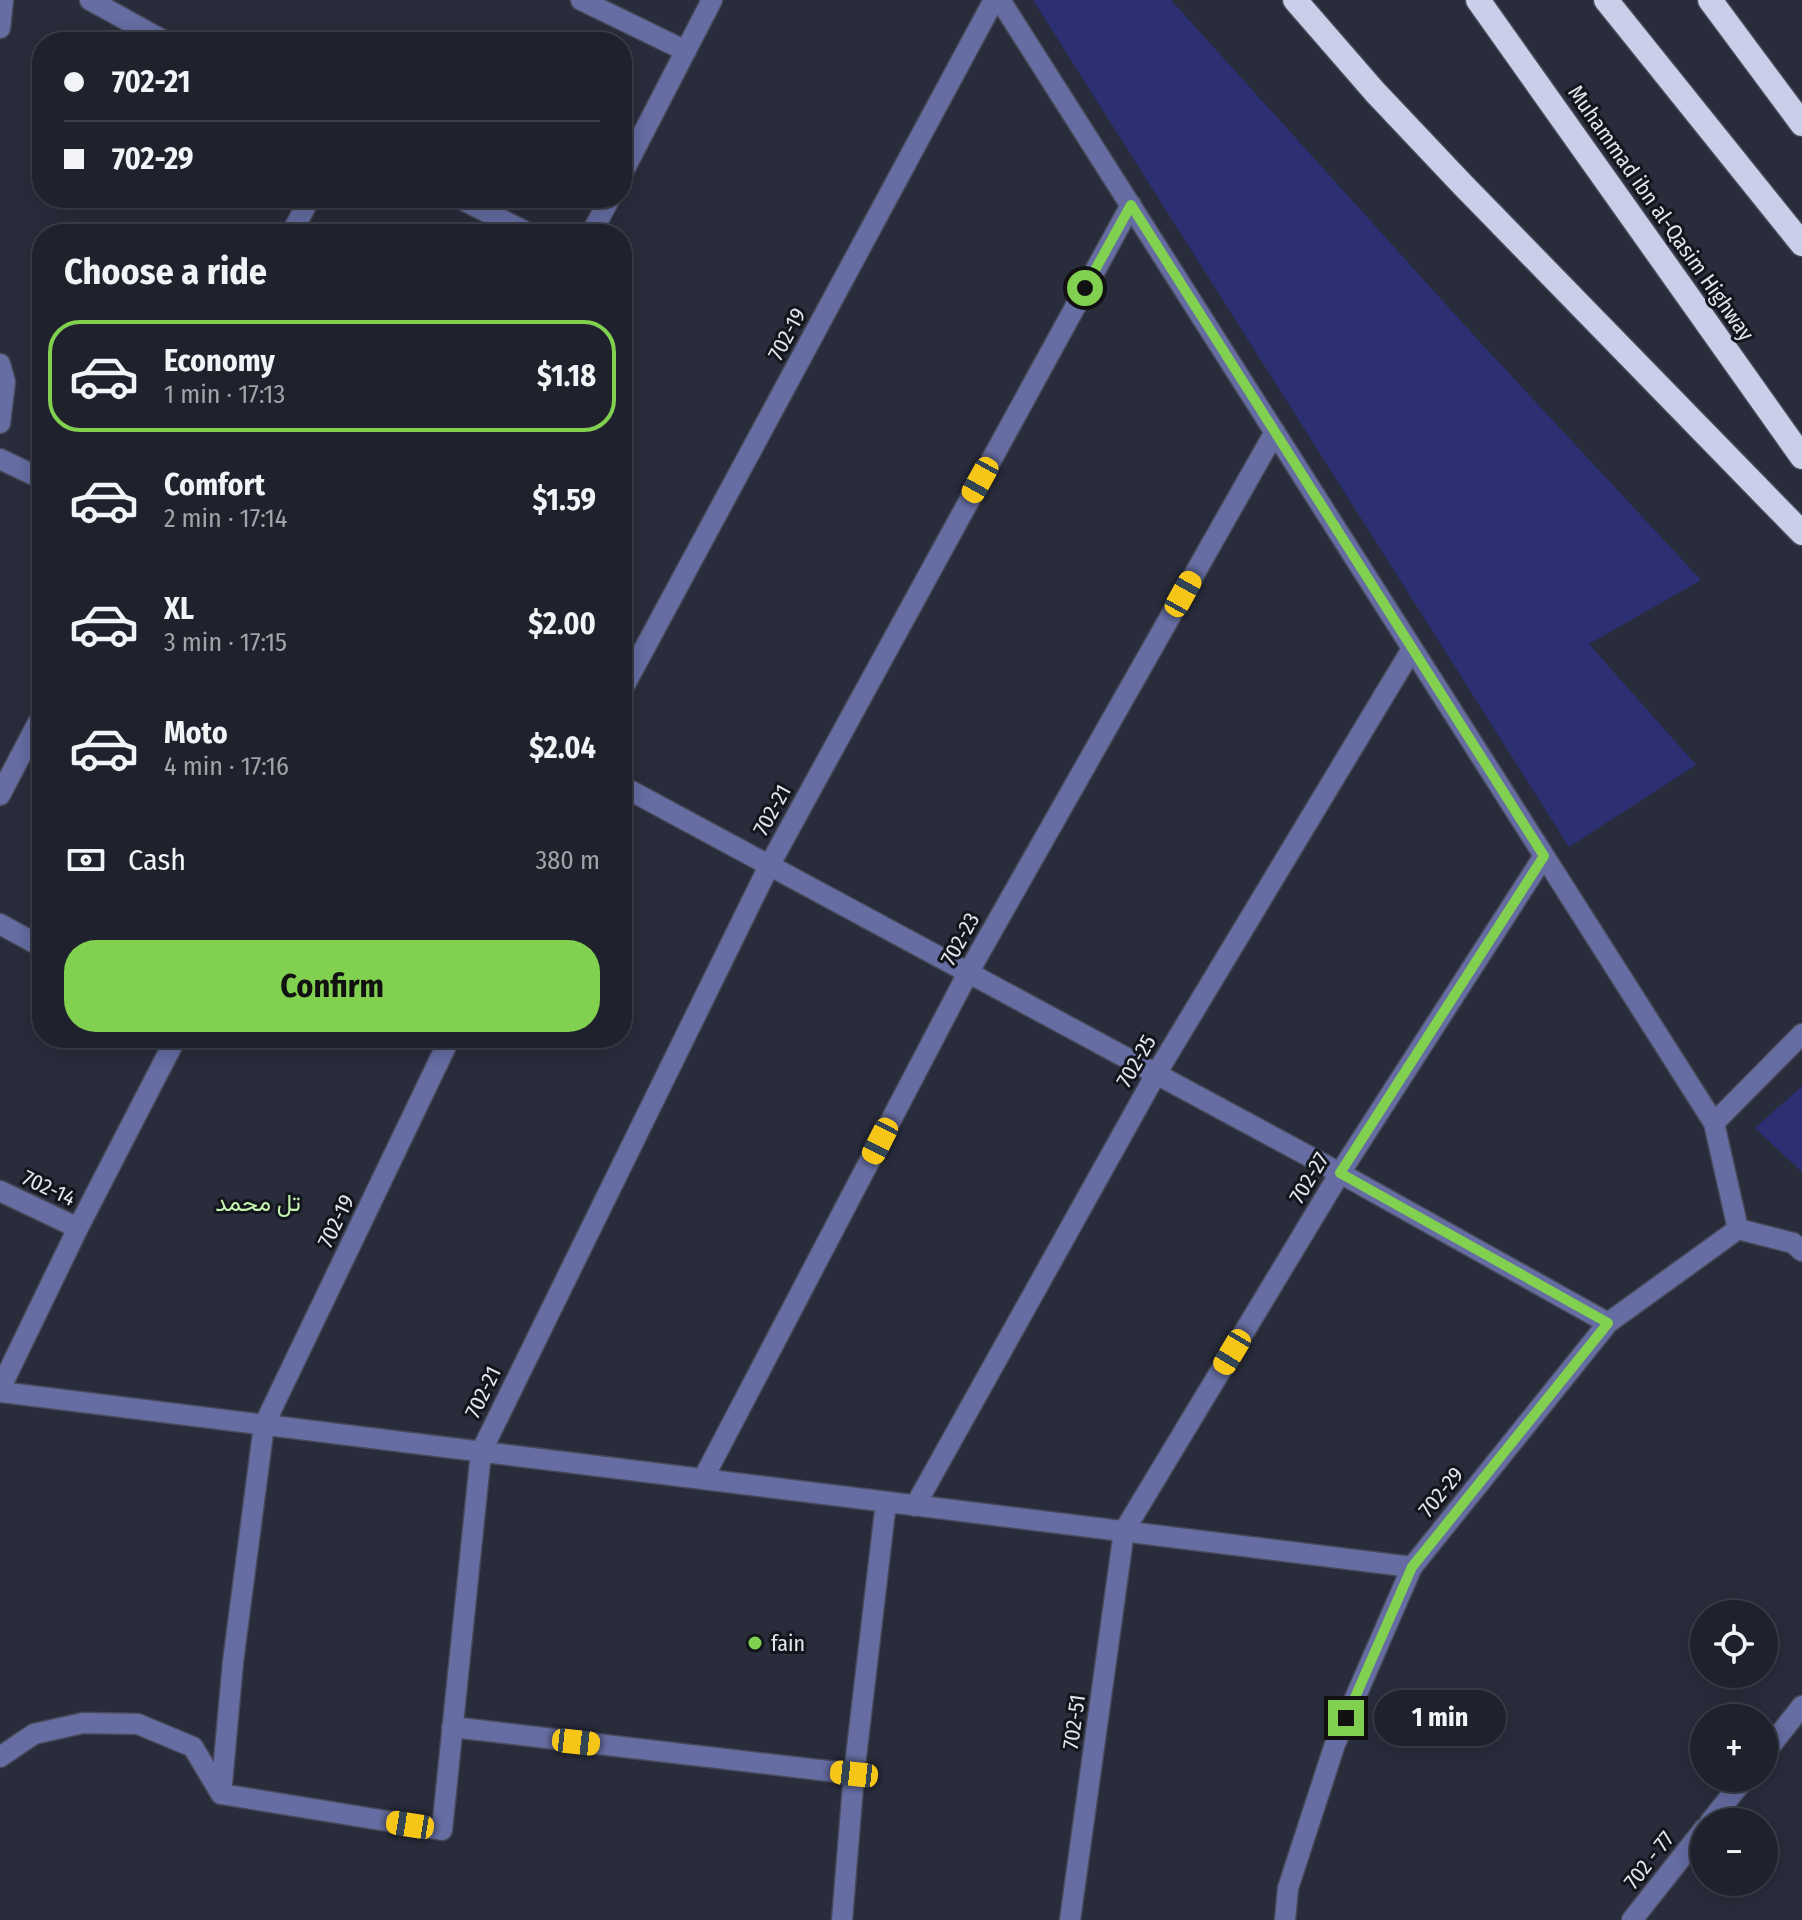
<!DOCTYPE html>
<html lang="en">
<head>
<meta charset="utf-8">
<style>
	:root { --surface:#1f212c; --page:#2c2e38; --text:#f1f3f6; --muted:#a1a3a9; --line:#3c3e48; --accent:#81d050 }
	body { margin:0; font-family:"Fira Sans Condensed",Vazirmatn,sans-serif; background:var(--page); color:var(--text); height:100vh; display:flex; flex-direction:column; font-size:30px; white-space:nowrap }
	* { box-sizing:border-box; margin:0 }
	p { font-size:26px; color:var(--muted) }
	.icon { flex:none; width:44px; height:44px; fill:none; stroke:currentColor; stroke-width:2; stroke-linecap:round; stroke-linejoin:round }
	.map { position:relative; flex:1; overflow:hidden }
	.drawer { position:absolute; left:32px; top:224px; width:600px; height:824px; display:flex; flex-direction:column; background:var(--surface); border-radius:32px; box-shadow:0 4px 20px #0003,0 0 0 2px var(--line) }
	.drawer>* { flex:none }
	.guide { position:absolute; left:32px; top:32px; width:600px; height:176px; border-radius:32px; box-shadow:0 4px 20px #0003,0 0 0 2px var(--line); display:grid; align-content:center; height:176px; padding:0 32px; background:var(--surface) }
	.buttons { position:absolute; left:1690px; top:1600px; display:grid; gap:16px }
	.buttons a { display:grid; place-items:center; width:88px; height:88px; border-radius:50%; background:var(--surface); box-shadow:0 4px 20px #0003,0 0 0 2px var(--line); font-size:40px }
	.end { position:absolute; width:36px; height:36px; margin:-18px; border:10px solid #81d050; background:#111; box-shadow:0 0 0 4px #111 }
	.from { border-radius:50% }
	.bubble { position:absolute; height:56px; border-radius:28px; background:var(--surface); box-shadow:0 4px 20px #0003,0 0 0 2px var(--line); font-size:26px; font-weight:700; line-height:56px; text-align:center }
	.car { position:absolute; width:24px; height:48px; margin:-24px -12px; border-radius:10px; box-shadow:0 0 6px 2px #0007; background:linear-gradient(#f5c518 24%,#345 0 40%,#f5c518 0 76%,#345 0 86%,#f5c518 0) }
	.guide b { display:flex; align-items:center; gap:28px; height:76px; font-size:30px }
	.guide b+b { border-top:2px solid var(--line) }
	.guide i { width:20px; height:20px; background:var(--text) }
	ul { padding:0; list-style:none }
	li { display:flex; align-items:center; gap:24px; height:112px; margin:0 16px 12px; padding:0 16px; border:4px solid transparent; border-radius:32px }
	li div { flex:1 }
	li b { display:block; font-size:30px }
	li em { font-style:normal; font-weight:700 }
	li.active { border-color:var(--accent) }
	li>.icon { width:72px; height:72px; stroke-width:1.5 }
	h2 { padding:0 32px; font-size:36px; line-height:96px }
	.pay { display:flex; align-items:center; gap:20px; height:88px; padding:0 32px; font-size:30px }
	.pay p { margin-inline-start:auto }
	.cta { display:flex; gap:16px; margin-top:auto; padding:16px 32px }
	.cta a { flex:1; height:92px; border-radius:32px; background:var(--accent); color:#111; font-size:32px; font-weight:700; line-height:92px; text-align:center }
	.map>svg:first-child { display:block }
	.green { fill:#2c2f72 }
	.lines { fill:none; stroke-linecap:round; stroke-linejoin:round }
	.minor-casing { stroke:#474958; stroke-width:23 }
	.highway-casing { stroke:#474958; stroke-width:27 }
	.minor { stroke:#656da2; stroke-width:20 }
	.highway { stroke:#cacfe9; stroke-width:24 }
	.route { stroke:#81d050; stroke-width:10 }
	.poi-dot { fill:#81d050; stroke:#13151c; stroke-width:3 }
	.labels { text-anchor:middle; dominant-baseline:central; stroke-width:6; stroke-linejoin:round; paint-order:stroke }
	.street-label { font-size:22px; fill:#e2e4ee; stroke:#13151c }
	.poi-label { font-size:22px; fill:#e2e4ee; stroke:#13151c; text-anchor:start }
	.neighbourhood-label { font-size:24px; fill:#c6f3af; stroke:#13151c }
</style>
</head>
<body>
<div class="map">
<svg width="1802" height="1920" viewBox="0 0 1802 1920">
	<rect width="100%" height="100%" fill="#292c3b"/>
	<path class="green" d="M 1033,0 L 1171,0 L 1479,341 L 1701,580 L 1589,644 L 1696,765 L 1569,847 Z
		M 1802,1086 L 1802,1172 L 1755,1128 Z"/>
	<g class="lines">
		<g class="minor-casing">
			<path id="minor" d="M 90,0 L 166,42
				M 581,0 L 686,51
				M 1000,0 L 1714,1123 L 1738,1229
				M 0,28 L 3,0
				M 622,174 L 712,0
				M 459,198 L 530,234
				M 291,234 L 310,198
				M 591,234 L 610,198
				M 0,364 L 5,382 L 0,423
				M 0,459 L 42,479
				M 622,690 L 994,0
				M 622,786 L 1340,1173 L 1608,1323
				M 0,795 L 42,715
				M 0,924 L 42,947
				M 1714,1123 L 1802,1034
				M 0,1191 L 78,1228
				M 0,1389 L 78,1228 L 176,1038
				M 0,1392 L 1412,1567
				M 703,1479 L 968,973 L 1275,432
				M 915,1506 L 1156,1074 L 1412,649
				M 452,1727 L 854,1774
				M 1764,1754 L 1802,1706
				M 0,1757 L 34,1734 L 83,1723 L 138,1724 L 193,1747 L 221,1794
				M 221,1794 L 442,1830 L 481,1452 L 769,866 L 1131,205
				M 221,1794 L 233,1662 L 264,1425 L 450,1038
				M 1710,1822 L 1745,1778
				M 842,1920 L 854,1774 L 886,1502
				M 1070,1920 L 1124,1531 L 1340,1173 L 1544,856
				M 1285,1920 L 1288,1888 L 1335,1744 L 1412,1567 L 1608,1323 L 1738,1229 L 1793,1243 L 1802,1251
				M 1632,1920 L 1704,1829"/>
		</g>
		<g class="highway-casing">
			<path id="highway" d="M 1295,0 L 1375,92 L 1461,183 L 1802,533
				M 1478,0 L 1802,457
				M 1606,0 L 1802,244
				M 1710,0 L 1802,124"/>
		</g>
		<use href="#minor" class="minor"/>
		<use href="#highway" class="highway"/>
	</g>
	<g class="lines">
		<path class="route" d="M 1085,288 L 1131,205 L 1544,856 L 1340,1173 L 1608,1323 L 1412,1567 L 1346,1718"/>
	</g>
	<circle class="poi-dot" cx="755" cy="1643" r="8"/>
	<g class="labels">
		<g class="street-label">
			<text transform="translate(1661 213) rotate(55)">Muhammad ibn al-Qasim Highway</text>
			<text transform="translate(787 334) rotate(-62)">702-19</text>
			<text transform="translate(772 810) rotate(-61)">702-21</text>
			<text transform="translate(960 939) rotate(-61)">702-23</text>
			<text transform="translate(1136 1061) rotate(-60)">702-25</text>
			<text transform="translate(1309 1178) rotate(-59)">702-27</text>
			<text transform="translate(49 1188) rotate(25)">702-14</text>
			<text transform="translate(336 1221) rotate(-64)">702-19</text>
			<text transform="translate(483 1392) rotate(-64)">702-21</text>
			<text transform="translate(1441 1492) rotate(-51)">702-29</text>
			<text transform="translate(1074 1722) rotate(-82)">702-51</text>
			<text transform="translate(1649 1860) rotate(-52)">702 - 77</text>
		</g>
		<g class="poi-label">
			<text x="771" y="1643">fain</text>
		</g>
		<g class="neighbourhood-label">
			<text x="258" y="1203">تل محمد</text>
		</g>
	</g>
</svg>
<div class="buttons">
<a><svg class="icon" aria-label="locate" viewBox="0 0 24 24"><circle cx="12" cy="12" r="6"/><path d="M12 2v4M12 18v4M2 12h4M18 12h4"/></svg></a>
<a>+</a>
<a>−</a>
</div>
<i class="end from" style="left:1085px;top:288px"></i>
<i class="end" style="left:1346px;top:1718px"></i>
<div class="bubble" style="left:1374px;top:1690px;width:132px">1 min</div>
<i class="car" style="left:980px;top:480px;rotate:209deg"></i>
<i class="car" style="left:1183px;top:594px;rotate:29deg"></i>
<i class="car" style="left:880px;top:1141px;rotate:207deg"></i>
<i class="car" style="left:1232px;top:1352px;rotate:211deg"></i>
<i class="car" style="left:576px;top:1742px;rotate:96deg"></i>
<i class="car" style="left:854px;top:1774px;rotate:276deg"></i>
<i class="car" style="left:410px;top:1825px;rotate:279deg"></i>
<div class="guide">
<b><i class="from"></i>702-21</b>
<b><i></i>702-29</b>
</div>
<section class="drawer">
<h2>Choose a ride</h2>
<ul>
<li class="active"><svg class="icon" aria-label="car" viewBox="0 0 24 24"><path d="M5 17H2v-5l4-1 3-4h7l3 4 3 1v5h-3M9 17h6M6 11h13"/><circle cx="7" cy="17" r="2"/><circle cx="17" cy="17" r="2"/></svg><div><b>Economy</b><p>1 min · 17:13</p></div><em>$1.18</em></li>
<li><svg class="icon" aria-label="car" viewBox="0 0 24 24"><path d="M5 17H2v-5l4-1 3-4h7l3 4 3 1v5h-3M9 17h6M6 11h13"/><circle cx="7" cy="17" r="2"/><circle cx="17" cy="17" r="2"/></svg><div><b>Comfort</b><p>2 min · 17:14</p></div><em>$1.59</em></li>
<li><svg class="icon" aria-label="car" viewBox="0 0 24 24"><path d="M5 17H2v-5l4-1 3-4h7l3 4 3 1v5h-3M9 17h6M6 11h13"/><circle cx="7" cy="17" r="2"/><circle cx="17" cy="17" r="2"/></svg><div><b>XL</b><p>3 min · 17:15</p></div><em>$2.00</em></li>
<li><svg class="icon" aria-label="car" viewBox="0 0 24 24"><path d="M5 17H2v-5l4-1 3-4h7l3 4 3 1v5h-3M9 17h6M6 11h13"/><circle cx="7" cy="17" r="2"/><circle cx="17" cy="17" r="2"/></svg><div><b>Moto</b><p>4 min · 17:16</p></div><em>$2.04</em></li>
</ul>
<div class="pay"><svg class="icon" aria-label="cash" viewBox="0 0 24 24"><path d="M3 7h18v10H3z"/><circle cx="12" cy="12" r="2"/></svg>Cash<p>380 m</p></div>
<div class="cta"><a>Confirm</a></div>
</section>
</div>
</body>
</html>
